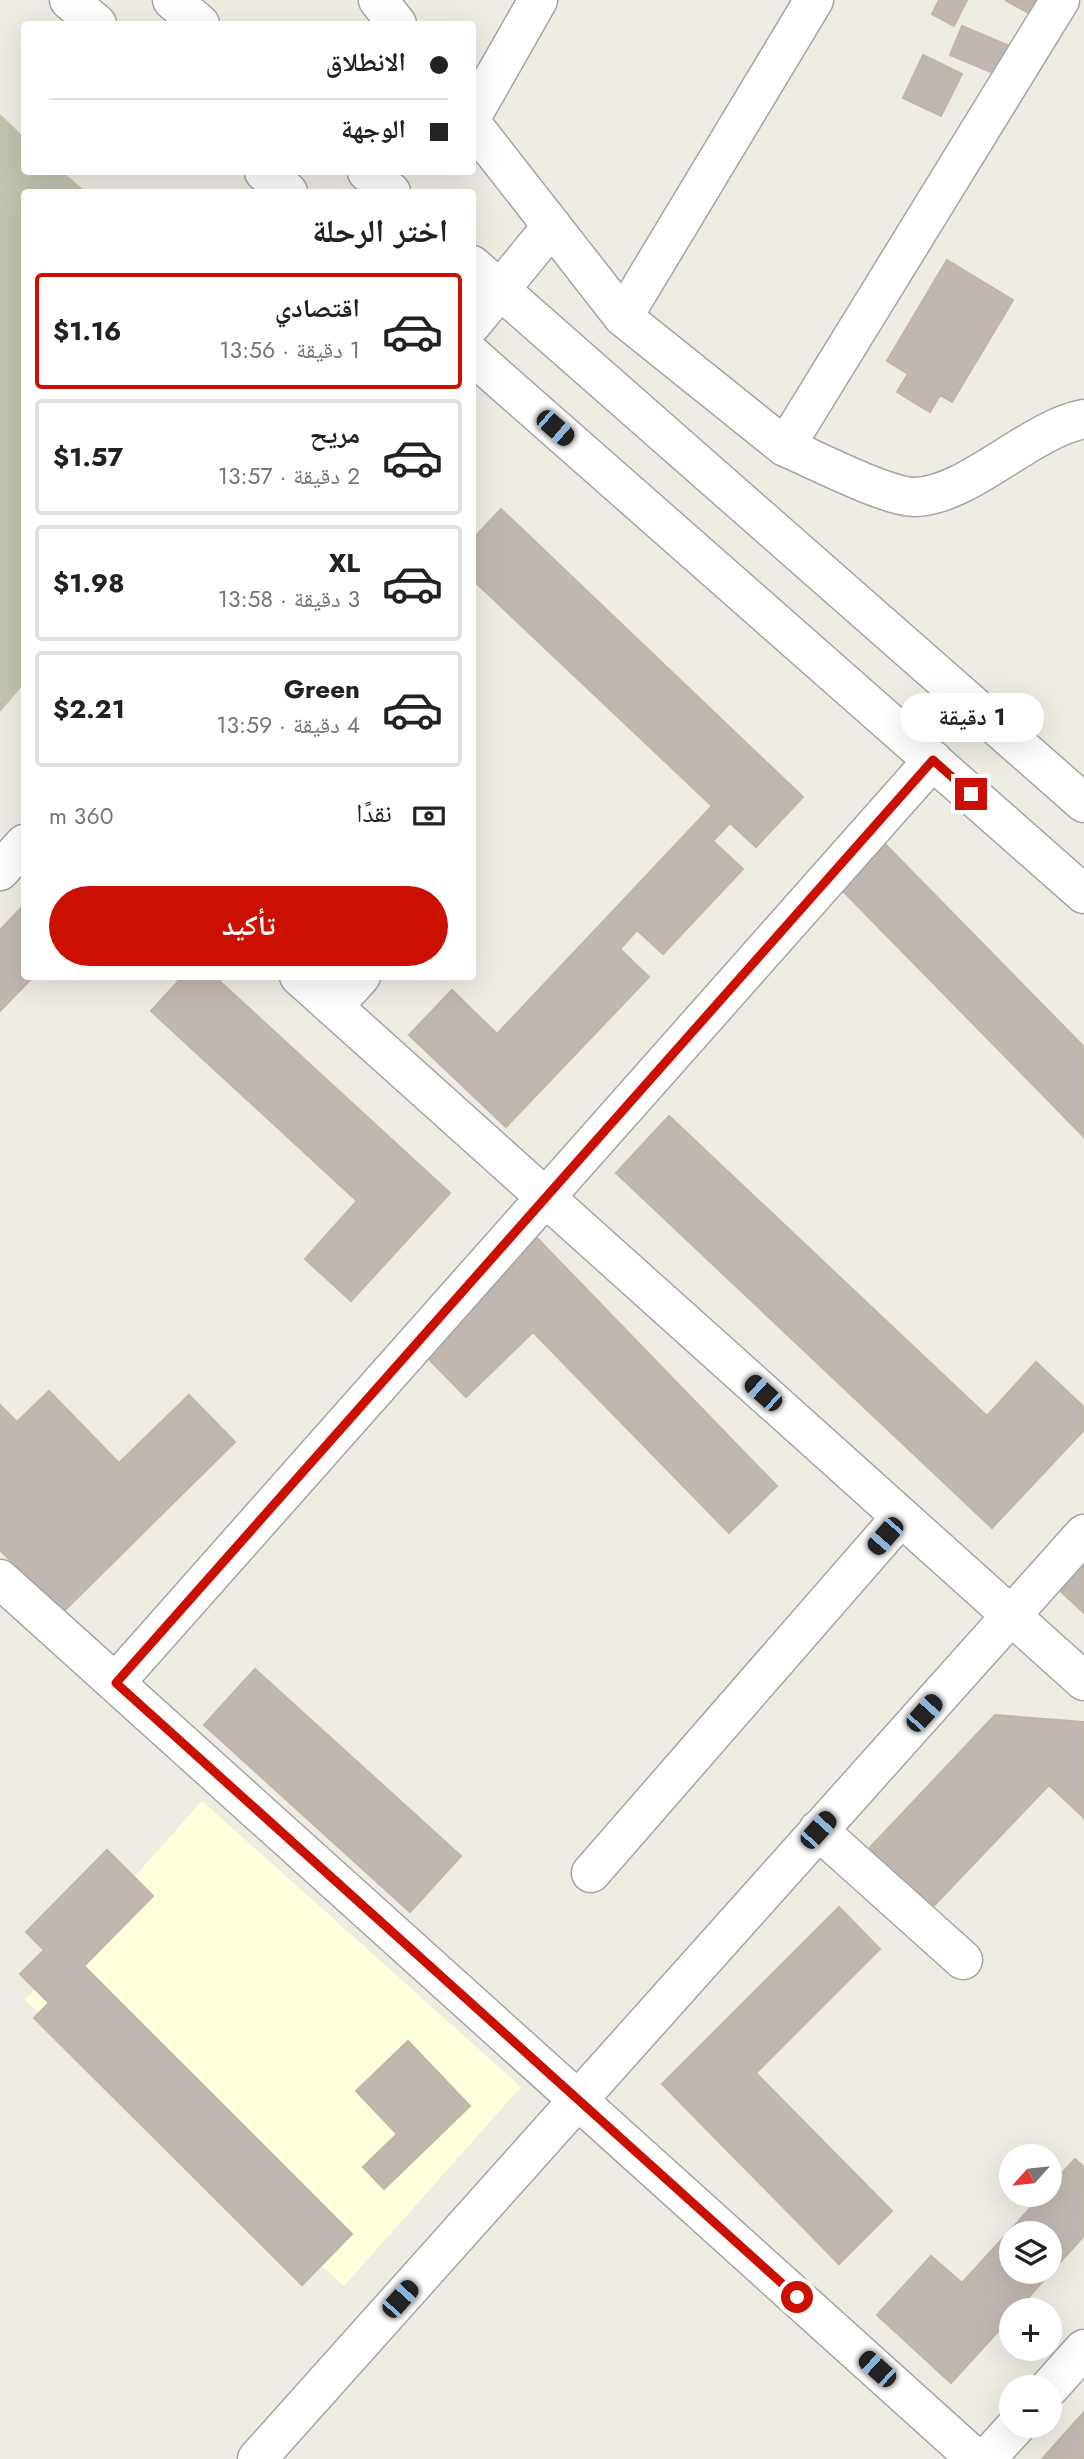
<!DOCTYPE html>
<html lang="ar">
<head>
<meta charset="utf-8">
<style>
	:root { --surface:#fff; --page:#f6f6f6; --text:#222; --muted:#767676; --line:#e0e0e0; --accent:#cb0f01 }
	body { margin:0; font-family:Jost,"Noto Naskh Arabic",sans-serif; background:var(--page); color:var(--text); direction:rtl; height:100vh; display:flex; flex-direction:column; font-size:26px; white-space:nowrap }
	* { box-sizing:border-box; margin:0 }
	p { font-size:23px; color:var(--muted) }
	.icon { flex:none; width:38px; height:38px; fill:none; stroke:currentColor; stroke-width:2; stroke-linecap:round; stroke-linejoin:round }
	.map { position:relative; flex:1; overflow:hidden; direction:ltr }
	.drawer { position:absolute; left:21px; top:189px; width:455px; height:791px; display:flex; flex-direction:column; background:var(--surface); border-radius:7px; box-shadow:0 7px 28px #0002; direction:rtl }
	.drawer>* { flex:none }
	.banner { position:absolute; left:21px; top:21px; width:455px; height:154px; border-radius:7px; box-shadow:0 7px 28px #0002; direction:rtl; display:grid; align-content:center; height:154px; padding:0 28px; background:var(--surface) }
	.needle { width:46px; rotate:243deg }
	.tools { position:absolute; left:999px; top:2144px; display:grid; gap:14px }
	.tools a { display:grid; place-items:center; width:63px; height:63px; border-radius:50%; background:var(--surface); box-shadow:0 7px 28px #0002; font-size:35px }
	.end { position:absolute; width:32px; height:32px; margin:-16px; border:9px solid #cb0f01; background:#fff; box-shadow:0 0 0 4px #fff }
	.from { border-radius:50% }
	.bubble { position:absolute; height:49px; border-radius:24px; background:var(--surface); box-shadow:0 7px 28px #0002; font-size:23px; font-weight:700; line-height:49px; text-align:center; direction:rtl }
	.car { position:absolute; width:21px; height:42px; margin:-21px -10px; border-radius:9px; box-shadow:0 0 5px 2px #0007; background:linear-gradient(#222 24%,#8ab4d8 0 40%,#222 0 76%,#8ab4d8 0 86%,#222 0) }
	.banner b { display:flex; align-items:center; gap:24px; height:66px; font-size:26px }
	.banner b+b { border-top:2px solid var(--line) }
	.banner i { width:18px; height:18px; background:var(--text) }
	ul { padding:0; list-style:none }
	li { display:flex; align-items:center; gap:21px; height:116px; margin:0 14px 10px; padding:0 14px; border:4px solid var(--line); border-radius:7px }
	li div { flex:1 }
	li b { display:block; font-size:26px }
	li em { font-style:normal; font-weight:700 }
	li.current { border-color:var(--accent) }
	li>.icon { width:63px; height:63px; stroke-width:1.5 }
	h2 { padding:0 28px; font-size:32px; line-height:84px }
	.pay { display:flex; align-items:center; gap:18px; height:77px; padding:0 28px; font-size:26px }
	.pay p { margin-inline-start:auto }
	.button { display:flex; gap:14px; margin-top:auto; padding:14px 28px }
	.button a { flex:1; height:80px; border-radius:42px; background:var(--accent); color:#fff; font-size:28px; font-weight:700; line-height:80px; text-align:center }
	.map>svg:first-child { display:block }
	.education { fill:#fdffdd }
	.construction { fill:#c2c3af }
	.building { fill:#c0b8b0; stroke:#c0b4a6; stroke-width:2; fill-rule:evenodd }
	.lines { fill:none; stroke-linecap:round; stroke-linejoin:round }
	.minor-casing { stroke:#a5a5a5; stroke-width:41 }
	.minor { stroke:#fff; stroke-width:38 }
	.route { stroke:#cb0f01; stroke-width:9 }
</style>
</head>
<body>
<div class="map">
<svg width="1084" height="2459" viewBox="0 0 1084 2459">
	<rect width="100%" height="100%" fill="#efece4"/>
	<path class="education" d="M 202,1801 L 521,2087 L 344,2286 L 25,2000 Z"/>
	<path class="construction" d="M 0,114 L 24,137 L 24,172 L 63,172 L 86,192 L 24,192 L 24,684 L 0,712 Z"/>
	<path class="building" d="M 939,0 L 967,0 L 954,26 L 932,14 Z
		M 1005,0 L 1046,0 L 1036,17 Z
		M 962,26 L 1012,47 L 1000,76 L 950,55 Z
		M 923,55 L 962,74 L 941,116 L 903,98 Z
		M 947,260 L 1013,300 L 952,402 L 940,395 L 930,412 L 897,392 L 908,374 L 887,361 Z
		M 501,509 L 803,797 L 756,847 L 730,823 L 713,841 L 743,869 L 663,954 L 637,930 L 620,949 L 649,977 L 506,1127 L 409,1035 L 452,990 L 497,1034 L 712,806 L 472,579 L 472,540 Z
		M 884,843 L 1084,1047 L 1084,1137 L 839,887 Z
		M 24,905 L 24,976 L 34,976 L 0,1011 L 0,930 Z
		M 183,976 L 214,976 L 450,1193 L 351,1301 L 305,1259 L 357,1201 L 151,1011 Z
		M 669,1116 L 987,1416 L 1036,1362 L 1084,1407 L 1084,1430 L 992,1528 L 616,1173 Z
		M 535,1236 L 777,1486 L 729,1533 L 533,1332 L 466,1397 L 419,1349 Z
		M 49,1391 L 119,1463 L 189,1395 L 235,1442 L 62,1613 L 0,1550 L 0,1405 L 17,1422 Z
		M 1084,1562 L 1084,1613 L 1058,1589 Z
		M 255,1669 L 461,1856 L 410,1912 L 204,1725 Z
		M 995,1715 L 1084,1722 L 1084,1818 L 1049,1785 L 923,1917 L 861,1857 Z
		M 107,1850 L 153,1896 L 84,1966 L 352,2234 L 302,2285 L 34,2018 L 49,2003 L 20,1974 L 44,1950 L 26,1932 Z
		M 839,1907 L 880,1949 L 756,2073 L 892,2211 L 839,2264 L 662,2084 Z
		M 408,2041 L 470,2106 L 384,2189 L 363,2167 L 397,2134 L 356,2091 Z
		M 1075,2159 L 1084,2167 L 1084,2236 L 1017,2310 L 1012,2310 L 1012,2316 L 951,2383 L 877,2315 L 931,2256 L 962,2283 L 1043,2194 L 1050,2194 L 1050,2186 ZM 1012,2233 L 1050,2233 L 1050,2272 L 1012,2272 Z
		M 1084,2412 L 1084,2459 L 1042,2459 Z"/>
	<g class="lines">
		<g class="minor-casing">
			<path id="minor" d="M 69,0 L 97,24
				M 172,0 L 200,24
				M 378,0 L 397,24
				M 472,116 L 538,0
				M 472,124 L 623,317 L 785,447 L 1060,0
				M 264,172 L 288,192
				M 367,172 L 391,192
				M 472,265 L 1084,803
				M 623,317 L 814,0
				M 472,324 L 552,226
				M 472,355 L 1084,894
				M 785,447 C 814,459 886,497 915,497 C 968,496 1030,429 1084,419
				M 0,871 L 24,844
				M 299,976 L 1084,1681
				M 333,1007 L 361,976
				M 0,1579 L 976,2459
				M 115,1683 L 933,760
				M 818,1830 L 963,1960
				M 591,1873 L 901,1517
				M 1050,2387 L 1084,2349
				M 257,2459 L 1084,1534
				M 986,2459 L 1016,2426"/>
		</g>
		<use href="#minor" class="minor"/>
	</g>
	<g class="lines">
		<path class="route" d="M 797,2297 L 116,1683 L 933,760 L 971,794"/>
	</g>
</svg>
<div class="tools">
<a><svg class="needle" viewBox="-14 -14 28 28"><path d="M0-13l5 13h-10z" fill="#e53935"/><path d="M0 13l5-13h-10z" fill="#767676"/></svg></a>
<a><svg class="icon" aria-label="layers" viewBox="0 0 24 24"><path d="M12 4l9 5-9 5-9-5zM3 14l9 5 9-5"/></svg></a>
<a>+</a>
<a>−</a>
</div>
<i class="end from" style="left:797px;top:2297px"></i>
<i class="end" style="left:971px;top:794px"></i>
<div class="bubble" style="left:900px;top:693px;width:144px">1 دقيقة</div>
<i class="car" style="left:555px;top:428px;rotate:131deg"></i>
<i class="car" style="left:763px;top:1393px;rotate:312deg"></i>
<i class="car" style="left:885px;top:1536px;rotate:221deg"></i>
<i class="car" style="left:924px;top:1713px;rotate:42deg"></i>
<i class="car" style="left:818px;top:1830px;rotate:42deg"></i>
<i class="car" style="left:400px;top:2299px;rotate:42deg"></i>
<i class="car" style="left:877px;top:2369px;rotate:312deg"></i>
<div class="banner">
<b><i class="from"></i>الانطلاق</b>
<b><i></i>الوجهة</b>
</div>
<section class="drawer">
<h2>اختر الرحلة</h2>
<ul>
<li class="current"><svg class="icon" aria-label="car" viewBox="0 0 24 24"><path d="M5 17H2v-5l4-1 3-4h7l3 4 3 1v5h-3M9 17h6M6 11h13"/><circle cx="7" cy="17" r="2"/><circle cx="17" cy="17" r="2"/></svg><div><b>اقتصادي</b><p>1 دقيقة · 13:56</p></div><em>$1.16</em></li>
<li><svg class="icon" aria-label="car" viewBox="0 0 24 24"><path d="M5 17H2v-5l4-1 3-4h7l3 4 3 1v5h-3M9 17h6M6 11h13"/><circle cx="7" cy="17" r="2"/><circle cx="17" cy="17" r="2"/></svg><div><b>مريح</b><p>2 دقيقة · 13:57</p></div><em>$1.57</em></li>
<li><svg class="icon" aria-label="car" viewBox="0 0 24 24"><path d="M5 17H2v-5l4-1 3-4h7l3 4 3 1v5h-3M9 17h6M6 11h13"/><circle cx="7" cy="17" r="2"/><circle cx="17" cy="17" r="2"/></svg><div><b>XL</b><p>3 دقيقة · 13:58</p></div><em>$1.98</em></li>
<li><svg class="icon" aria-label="car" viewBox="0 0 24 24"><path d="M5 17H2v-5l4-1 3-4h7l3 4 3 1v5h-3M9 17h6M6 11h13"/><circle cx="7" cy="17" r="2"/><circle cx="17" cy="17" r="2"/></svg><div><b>Green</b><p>4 دقيقة · 13:59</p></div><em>$2.21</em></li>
</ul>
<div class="pay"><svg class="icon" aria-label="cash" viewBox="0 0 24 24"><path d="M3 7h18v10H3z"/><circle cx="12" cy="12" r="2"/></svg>نقدًا<p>360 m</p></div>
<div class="button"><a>تأكيد</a></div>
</section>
</div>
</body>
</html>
